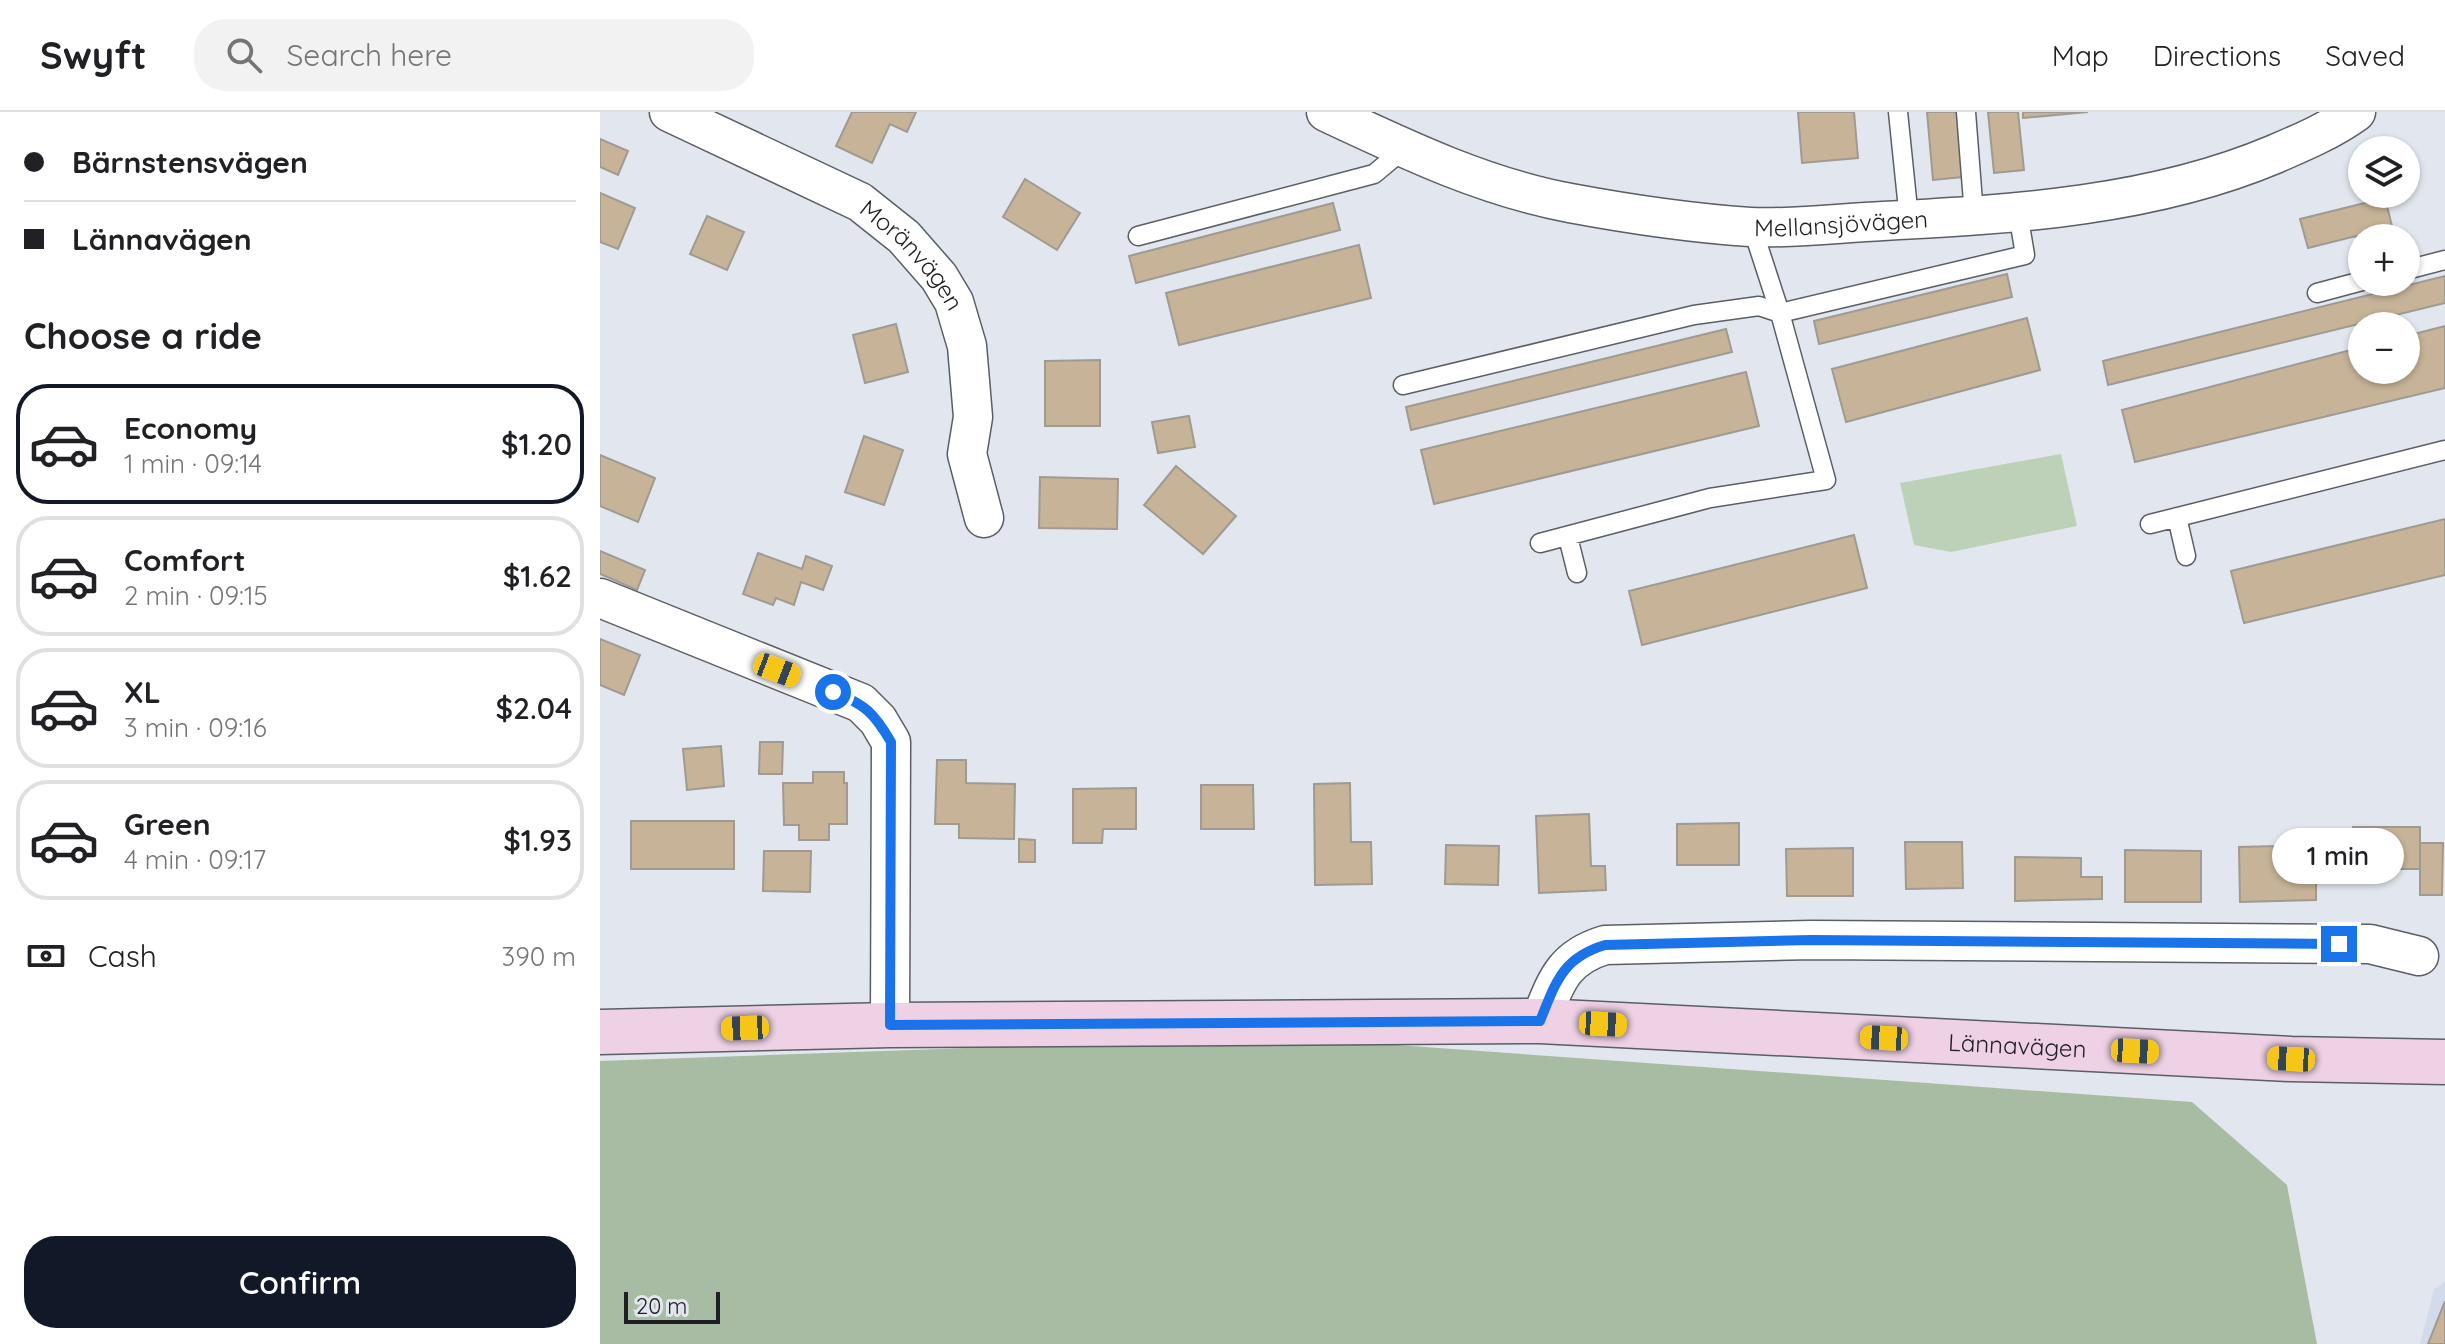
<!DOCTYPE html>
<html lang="en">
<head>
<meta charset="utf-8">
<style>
	:root { --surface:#fff; --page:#f2f2f2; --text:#202124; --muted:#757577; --line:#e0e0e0; --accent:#111827 }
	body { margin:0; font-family:Quicksand,sans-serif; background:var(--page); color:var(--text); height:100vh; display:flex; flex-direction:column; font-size:30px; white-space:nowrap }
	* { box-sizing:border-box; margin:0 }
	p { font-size:26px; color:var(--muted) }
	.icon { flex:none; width:44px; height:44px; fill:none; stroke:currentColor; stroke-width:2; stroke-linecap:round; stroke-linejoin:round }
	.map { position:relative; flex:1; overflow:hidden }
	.details { display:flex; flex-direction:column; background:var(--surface); width:600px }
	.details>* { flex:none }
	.hud { display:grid; align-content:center; height:176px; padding:0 24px; background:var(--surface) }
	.tools { position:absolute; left:1748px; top:24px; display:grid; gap:16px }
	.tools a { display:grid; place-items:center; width:72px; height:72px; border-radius:50%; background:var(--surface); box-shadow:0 2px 6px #0004; font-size:40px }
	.scale { position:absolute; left:24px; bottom:20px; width:96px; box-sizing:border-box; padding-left:8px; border:4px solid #1e2023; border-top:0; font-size:22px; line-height:28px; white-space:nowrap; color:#1e2023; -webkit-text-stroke:6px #e2e7ef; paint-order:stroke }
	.end { position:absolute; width:36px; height:36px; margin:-18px; border:10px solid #1a73e8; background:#fff; box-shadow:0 0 0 4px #fff }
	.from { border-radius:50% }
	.bubble { position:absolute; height:56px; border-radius:28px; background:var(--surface); box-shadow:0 2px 6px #0004; font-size:26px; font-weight:600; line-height:56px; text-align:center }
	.car { position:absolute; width:24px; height:48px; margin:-24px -12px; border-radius:10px; box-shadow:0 0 6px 2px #0007; background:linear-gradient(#f5c518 24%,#345 0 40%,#f5c518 0 76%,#345 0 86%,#f5c518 0) }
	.hud b { display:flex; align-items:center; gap:28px; height:76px; font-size:30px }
	.hud b+b { border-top:2px solid var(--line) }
	.hud i { width:20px; height:20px; background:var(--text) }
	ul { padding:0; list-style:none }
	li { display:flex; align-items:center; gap:24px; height:120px; margin:0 16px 12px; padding:0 8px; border:4px solid var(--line); border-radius:32px }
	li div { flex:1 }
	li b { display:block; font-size:30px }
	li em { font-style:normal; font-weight:600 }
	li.active { border-color:var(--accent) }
	li>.icon { width:72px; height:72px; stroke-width:1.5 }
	h2 { padding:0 24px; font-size:36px; line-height:96px }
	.pay { display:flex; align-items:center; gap:20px; height:88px; padding:0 24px; font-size:30px }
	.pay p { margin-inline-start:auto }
	.cta { display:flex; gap:16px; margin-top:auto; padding:16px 24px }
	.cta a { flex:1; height:92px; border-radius:32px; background:var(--accent); color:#fff; font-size:32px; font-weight:600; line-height:92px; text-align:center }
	header { display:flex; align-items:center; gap:48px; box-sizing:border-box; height:112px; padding:0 40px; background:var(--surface); border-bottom:2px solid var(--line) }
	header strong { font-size:38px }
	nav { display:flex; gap:44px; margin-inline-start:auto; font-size:28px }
	.search { width:560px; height:72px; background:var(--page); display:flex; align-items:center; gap:20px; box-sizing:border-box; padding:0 28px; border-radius:32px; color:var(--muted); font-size:30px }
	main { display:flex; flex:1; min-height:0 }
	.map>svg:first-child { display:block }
	.built { fill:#d1dbe9 }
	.green { fill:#bdd0b8 }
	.forest { fill:#a7bca2 }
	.building { fill:#c6b398; stroke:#9f9a92; stroke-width:2 }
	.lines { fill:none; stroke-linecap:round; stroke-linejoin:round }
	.lane-casing { stroke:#5a5e65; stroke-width:21 }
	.street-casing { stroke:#5a5e65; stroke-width:41 }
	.secondary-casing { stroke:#5a5e65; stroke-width:47 }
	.lane { stroke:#fff; stroke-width:18 }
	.street { stroke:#fff; stroke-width:38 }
	.secondary { stroke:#eed1e4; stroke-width:44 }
	.route { stroke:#1a73e8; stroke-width:10 }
	.labels { text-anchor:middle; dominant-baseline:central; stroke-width:7; stroke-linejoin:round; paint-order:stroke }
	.street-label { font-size:24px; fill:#1e2023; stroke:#e2e7ef }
</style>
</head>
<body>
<header>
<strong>Swyft</strong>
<div class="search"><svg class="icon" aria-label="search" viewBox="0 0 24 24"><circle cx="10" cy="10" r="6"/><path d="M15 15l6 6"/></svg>Search here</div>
<nav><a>Map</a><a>Directions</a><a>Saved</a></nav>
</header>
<main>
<section class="details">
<div class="hud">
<b><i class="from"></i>Bärnstensvägen</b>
<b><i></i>Lännavägen</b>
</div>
<h2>Choose a ride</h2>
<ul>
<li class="active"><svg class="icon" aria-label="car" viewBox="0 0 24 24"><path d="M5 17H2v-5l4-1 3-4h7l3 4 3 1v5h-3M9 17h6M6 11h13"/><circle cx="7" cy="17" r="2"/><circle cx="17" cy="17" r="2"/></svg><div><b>Economy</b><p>1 min · 09:14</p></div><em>$1.20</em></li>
<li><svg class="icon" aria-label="car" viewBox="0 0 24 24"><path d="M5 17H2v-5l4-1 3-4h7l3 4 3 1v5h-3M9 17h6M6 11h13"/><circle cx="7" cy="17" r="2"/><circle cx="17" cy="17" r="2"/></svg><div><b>Comfort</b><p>2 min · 09:15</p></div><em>$1.62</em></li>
<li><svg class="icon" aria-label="car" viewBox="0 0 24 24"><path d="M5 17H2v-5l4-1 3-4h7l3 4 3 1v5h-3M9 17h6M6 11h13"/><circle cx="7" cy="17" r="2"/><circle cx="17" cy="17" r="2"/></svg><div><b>XL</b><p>3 min · 09:16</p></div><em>$2.04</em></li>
<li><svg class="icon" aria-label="car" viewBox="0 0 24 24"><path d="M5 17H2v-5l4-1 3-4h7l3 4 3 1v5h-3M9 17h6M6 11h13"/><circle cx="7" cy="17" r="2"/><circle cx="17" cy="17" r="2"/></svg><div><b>Green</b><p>4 min · 09:17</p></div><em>$1.93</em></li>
</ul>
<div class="pay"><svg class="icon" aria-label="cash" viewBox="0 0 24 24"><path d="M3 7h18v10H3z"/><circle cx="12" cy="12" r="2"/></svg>Cash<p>390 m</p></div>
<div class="cta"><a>Confirm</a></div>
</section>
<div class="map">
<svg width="1845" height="1232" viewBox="0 0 1845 1232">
	<rect width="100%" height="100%" fill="#e2e7ef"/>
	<path class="built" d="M 1845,1169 L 1845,1232 L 1820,1232 L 1834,1177 Z"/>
	<path class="green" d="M 1461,342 L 1477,414 L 1351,440 L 1314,433 L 1300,371 Z"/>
	<path class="forest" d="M 685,925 L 1592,990 L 1687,1073 L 1717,1232 L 0,1232 L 0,949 Z"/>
	<path class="building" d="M 252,0 L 316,0 L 307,20 L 290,12 L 272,51 L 236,34 Z
		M 1198,0 L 1254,0 L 1258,46 L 1202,51 Z
		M 1327,0 L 1357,0 L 1363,65 L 1333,68 Z
		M 1388,0 L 1418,0 L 1424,58 L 1394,61 Z
		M 1423,0 L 1488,0 L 1423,6 Z
		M 0,27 L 28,39 L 18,63 L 0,55 Z
		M 425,67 L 480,101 L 457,138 L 403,105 Z
		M 0,81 L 35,96 L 18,137 L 0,130 Z
		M 1785,86 L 1795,126 L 1762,126 L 1762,129 L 1757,130 L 1756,124 L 1708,136 L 1700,107 Z
		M 733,91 L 740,118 L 536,171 L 529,144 Z
		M 107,104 L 144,120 L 127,158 L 90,142 Z
		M 759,133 L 771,186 L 579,233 L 566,181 Z
		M 1407,162 L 1412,185 L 1219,232 L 1214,209 Z
		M 1845,164 L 1845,191 L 1508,273 L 1503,249 Z
		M 1427,206 L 1440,258 L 1246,310 L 1232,257 Z
		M 296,212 L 308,260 L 265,271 L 253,223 Z
		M 1845,214 L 1845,276 L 1535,350 L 1522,298 L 1762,235 L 1762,258 L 1806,258 L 1806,224 Z
		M 1126,217 L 1132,240 L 811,318 L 806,295 Z
		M 500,248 L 500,314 L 445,314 L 445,249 Z
		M 1146,260 L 1159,314 L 834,392 L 821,338 Z
		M 589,304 L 595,335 L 558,341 L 552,310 Z
		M 264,324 L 303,338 L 284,393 L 245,380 Z
		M 0,343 L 55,366 L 38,410 L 0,394 Z
		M 576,354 L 636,404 L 603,442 L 544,393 Z
		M 440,365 L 518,367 L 517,417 L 439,416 Z
		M 1845,407 L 1845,463 L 1644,511 L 1631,459 Z
		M 1254,423 L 1267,476 L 1042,533 L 1029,479 Z
		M 0,439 L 45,458 L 37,478 L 0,462 Z
		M 158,441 L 202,457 L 206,444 L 232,454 L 223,478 L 201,470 L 194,493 L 176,486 L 173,493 L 143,482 Z
		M 0,527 L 40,543 L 24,583 L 0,573 Z
		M 160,630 L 183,630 L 182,662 L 159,662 Z
		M 121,634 L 124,674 L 87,678 L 83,637 Z
		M 337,648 L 366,648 L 366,671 L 415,672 L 414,727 L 359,726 L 359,712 L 335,712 Z
		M 213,660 L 244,660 L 244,671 L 247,671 L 247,712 L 229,712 L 229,728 L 199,728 L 199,713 L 184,713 L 183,671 L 213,671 Z
		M 750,671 L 751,730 L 771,730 L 772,772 L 715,773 L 714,672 Z
		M 601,673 L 653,673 L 654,717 L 601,717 Z
		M 536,676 L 536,717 L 503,717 L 502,731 L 473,731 L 473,677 Z
		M 989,702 L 991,754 L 1005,754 L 1006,778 L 939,781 L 936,704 Z
		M 31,709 L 134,709 L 134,757 L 31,757 Z
		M 1139,711 L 1139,753 L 1077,753 L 1077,712 Z
		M 1753,715 L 1820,715 L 1820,757 L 1753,757 Z
		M 419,727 L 435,728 L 435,750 L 419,750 Z
		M 1305,730 L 1362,730 L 1363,776 L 1306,777 Z
		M 1820,731 L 1843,731 L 1842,783 L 1820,783 Z
		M 846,733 L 899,734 L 898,773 L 845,772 Z
		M 1716,733 L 1716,788 L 1640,790 L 1639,735 Z
		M 1253,736 L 1253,784 L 1187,784 L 1186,737 Z
		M 1525,738 L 1601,739 L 1601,790 L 1525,790 Z
		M 164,739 L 211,739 L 210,780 L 163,779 Z
		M 1415,745 L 1481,746 L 1481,765 L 1502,765 L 1502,787 L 1415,789 Z
		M 1845,1189 L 1845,1232 L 1828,1232 Z"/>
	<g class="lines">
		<g class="lane-casing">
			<path id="lane" d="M 1298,0 L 1309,107
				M 1366,0 L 1374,103
				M 538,124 L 774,62 L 804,37
				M 1806,158 L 1845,148
				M 1717,181 L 1762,169
				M 803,273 L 1094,203 L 1159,194 L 1180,201 L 1425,143 L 1418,101
				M 1577,405 L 1586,444
				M 1550,412 L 1845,338
				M 968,425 L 977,461
				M 940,431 L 1110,386 L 1226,368 L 1180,201 L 1152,115"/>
		</g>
		<g class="street-casing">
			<g id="street">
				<path id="s1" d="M 69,0 L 260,90 L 304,125 L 339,165 L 354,190 L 367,234 L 373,305 L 367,342 L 384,406"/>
				<path id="s2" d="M 726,0 C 805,37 884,75 970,91 C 1029,102 1090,111 1150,115 C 1194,117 1240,111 1283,109 C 1416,102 1552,94 1675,42 C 1703,30 1731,18 1756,0"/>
				<path d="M 0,486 L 261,591 L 278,608 L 291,630 L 290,913"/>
				<path d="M 940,909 C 956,870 962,846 1005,833 L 1211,828 L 1770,832 L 1819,844"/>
			</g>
		</g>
		<g class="secondary-casing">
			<g id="secondary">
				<path id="s3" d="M 0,920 L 290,913 L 940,909 L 1691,947 L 1845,950"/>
			</g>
		</g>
		<use href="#lane" class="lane"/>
		<use href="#street" class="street"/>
		<use href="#secondary" class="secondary"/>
	</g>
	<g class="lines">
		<path class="route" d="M 233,580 C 265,592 274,601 291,630 L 290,913 L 940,909 C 956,870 962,846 1005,833 L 1211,828 L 1739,832"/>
	</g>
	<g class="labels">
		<g class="street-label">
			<text stroke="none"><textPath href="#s2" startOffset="534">Mellansjövägen</textPath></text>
			<text stroke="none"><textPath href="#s1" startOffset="286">Moränvägen</textPath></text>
			<text stroke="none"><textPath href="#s3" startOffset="1418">Lännavägen</textPath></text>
		</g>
	</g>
</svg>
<div class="tools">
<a><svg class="icon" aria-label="layers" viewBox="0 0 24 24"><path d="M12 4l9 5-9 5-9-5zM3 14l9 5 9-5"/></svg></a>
<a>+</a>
<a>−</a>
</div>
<div class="scale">20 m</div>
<i class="end from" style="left:233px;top:580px"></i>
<i class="end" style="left:1739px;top:832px"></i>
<div class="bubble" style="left:1672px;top:716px;width:132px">1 min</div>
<i class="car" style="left:177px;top:558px;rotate:111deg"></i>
<i class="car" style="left:1003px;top:912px;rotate:93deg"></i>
<i class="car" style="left:145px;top:916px;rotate:268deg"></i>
<i class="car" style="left:1284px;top:926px;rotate:273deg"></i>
<i class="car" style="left:1535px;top:939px;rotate:93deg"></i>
<i class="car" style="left:1691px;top:947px;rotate:273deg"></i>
</div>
</main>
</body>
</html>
